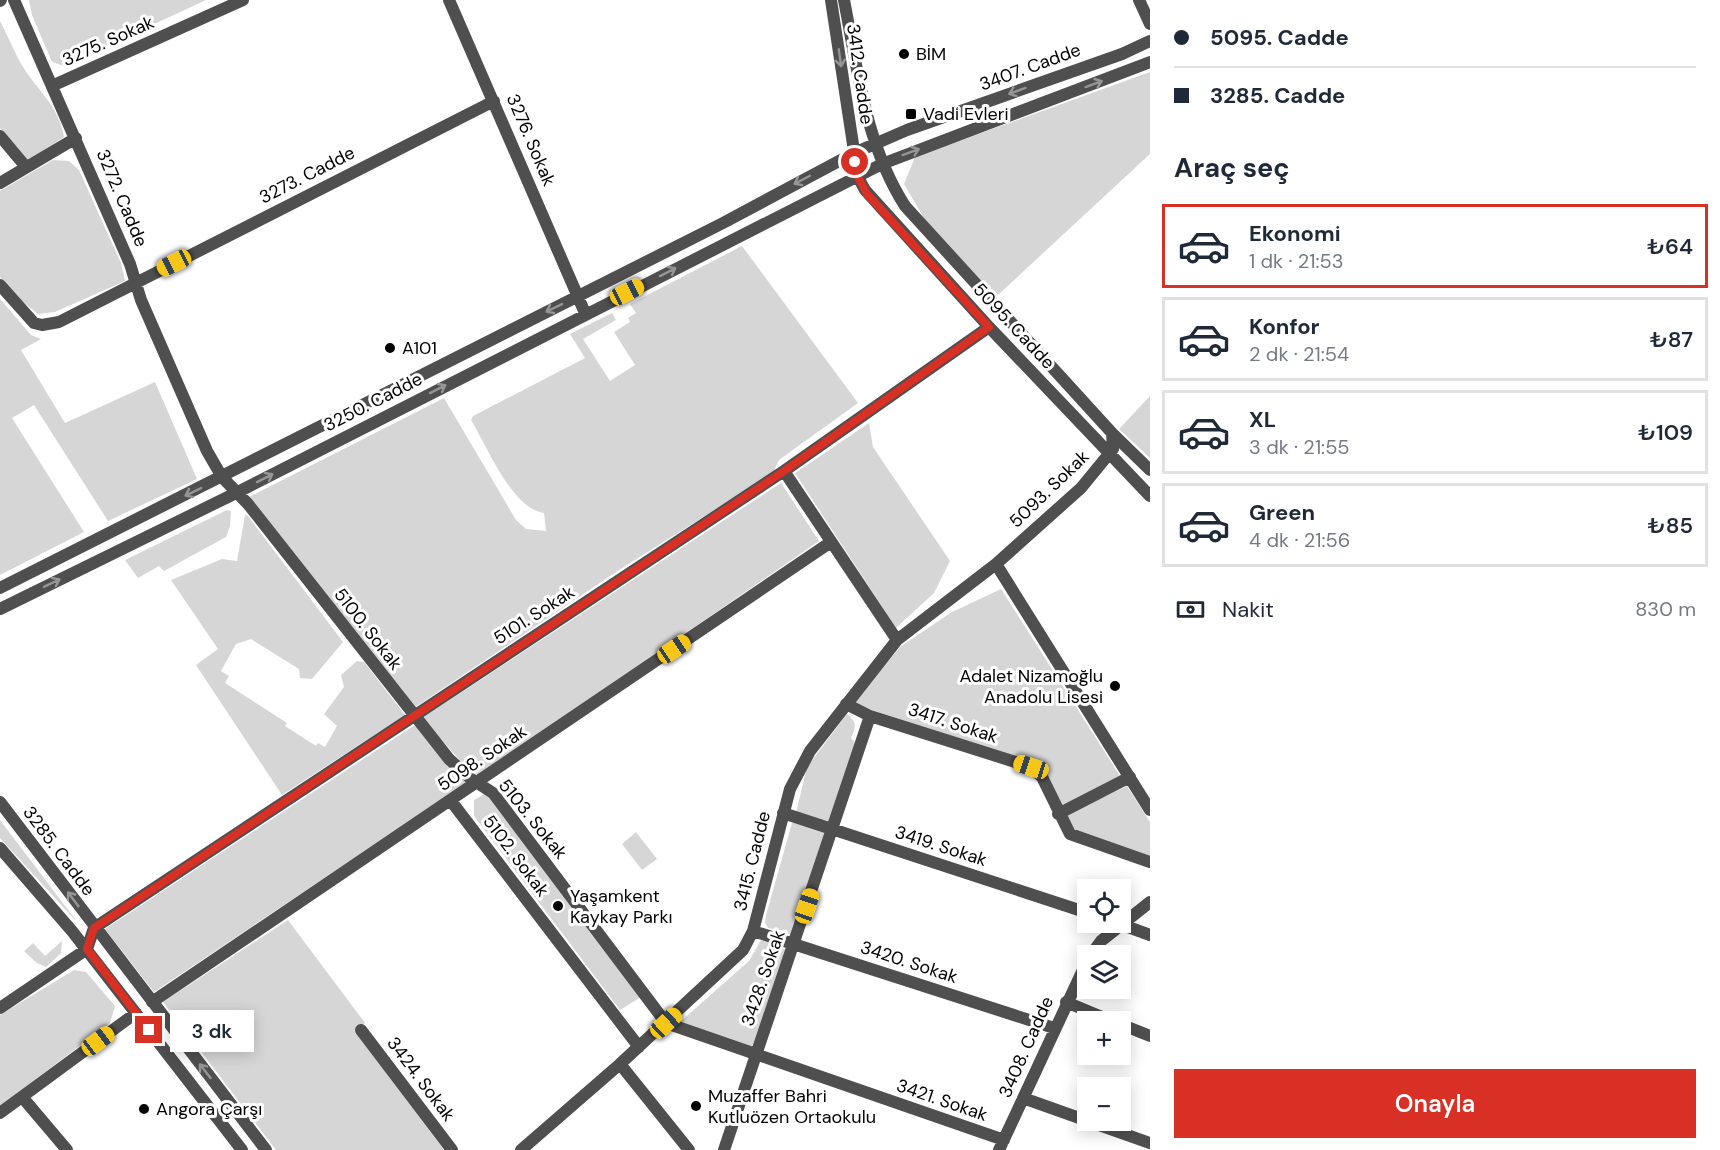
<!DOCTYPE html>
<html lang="tr">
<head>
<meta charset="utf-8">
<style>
	:root { --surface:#fff; --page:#f6f6f7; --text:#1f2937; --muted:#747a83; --line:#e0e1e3; --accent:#d93025 }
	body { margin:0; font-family:"DM Sans",sans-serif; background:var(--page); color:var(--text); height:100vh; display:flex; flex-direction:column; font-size:22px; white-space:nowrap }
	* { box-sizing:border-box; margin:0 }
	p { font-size:20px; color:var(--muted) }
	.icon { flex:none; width:33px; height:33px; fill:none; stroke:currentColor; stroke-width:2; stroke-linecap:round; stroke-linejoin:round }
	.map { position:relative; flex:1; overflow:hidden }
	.panel { display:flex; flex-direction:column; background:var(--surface); width:570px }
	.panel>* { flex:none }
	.top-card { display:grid; align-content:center; height:132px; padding:0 24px; background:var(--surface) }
	.buttons { position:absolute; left:1077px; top:879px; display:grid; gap:12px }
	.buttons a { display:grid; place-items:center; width:54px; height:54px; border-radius:0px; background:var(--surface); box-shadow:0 3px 15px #0003; font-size:30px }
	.end { position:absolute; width:27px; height:27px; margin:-14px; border:8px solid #d93025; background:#fff; box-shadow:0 0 0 3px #fff }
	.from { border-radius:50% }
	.bubble { position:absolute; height:42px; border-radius:0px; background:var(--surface); box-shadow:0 3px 15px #0003; font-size:20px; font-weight:600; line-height:42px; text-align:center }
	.car { position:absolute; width:18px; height:36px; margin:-18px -9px; border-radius:8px; box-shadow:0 0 4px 2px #0007; background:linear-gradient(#f5c518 24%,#345 0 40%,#f5c518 0 76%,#345 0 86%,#f5c518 0) }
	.top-card b { display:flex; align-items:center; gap:21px; height:57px; font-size:22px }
	.top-card b+b { border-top:2px solid var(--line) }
	.top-card i { width:15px; height:15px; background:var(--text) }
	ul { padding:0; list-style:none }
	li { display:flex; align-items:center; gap:18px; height:84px; margin:0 12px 9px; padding:0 12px; border:3px solid var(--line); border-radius:0px }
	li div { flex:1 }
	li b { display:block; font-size:22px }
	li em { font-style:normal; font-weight:600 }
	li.active { border-color:var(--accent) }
	li>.icon { width:54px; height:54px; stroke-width:1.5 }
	h2 { padding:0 24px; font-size:27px; line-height:72px }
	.pay { display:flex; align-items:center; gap:15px; height:66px; padding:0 24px; font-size:22px }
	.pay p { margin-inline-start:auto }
	.action { display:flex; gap:12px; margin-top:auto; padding:12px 24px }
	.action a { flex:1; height:69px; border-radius:0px; background:var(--accent); color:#fff; font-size:24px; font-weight:600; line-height:69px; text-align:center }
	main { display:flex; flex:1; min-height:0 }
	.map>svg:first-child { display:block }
	.green { fill:#d6d6d6 }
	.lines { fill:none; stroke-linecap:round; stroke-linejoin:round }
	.minor { stroke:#4f4f4f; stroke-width:12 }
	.oneway { stroke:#959595 }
	.route { stroke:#d93025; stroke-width:8 }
	.poi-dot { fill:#000; stroke:#fff; stroke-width:2 }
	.labels { text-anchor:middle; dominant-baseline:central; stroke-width:6; stroke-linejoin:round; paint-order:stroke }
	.street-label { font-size:18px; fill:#000; stroke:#fff }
	.poi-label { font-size:18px; fill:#000; stroke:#fff; text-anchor:start }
</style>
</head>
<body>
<main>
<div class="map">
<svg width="1150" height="1150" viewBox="0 0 1150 1150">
	<rect width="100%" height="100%" fill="#fff"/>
	<path class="green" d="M 29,0 L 206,0 L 64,66 L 52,62 L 32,15 Z
		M 0,21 C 7,34 13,49 20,62 C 36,90 59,105 64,137 L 27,161 L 0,128 Z
		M 1150,72 L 1150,154 L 999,294 L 990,296 L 936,239 L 904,184 L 915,157 Z
		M 53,160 L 69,161 L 79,170 L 121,263 L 125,281 L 55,312 L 38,314 L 19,299 L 0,277 L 0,191 Z
		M 742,246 L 858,403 L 779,460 L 773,473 L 619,570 L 414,708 L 249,497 L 444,398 L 516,520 L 526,529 L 546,531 L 544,513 C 512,509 487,446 471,420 L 473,416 L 585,358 L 570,334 L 612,313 L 616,320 L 583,339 L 610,381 L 635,365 L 614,332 L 630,322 L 628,318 L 636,313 L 630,304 Z
		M 0,299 L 31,335 L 41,339 L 21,350 L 65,423 L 155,382 L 197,479 L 108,521 L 34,405 L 12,418 L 84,532 L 0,575 Z
		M 1150,396 L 1150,458 L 1119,429 Z
		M 869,423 L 873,447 L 950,561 L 934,593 L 896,628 L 795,473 Z
		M 781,483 L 819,541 L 479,776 L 465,766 L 422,718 Z
		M 227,510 L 231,511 L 230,526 L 226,537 L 164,571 L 159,566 L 138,578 L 125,560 Z
		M 245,515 L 248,516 L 343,642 L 312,679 L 300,678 L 299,669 L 251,639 L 236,644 L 221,671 L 229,676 L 225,683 L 287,723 L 285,726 L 316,746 L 318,743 L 325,747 L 337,726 L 324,714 L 344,687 L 341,675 L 357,661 L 364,662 L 405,715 L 282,795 L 196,665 L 218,649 L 171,580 L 222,559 L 237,561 Z
		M 1001,589 L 1120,776 L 1060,807 L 1030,762 L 869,709 L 854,702 L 900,647 L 952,612 Z
		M 847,714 C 857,722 856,727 851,738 L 857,745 L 793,934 L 790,935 L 785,931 L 768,928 L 765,923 L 766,915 L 792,823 L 797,820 L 796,813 L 807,767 Z
		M 415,725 L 453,772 L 468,782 L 154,992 L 105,929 Z
		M 1127,786 L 1150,822 L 1150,858 L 1074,830 L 1063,816 Z
		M 486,793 L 641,997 L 620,1010 L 474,816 L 474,800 Z
		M 0,820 L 75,919 L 76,921 L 0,838 Z
		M 636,832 L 657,859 L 642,870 L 622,844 Z
		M 288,920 L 365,1023 L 354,1030 L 444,1150 L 276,1150 L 163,1002 Z
		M 761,940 L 787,950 L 755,1042 L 750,1048 L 680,1022 L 749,961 Z
		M 62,941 L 61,953 L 46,967 L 37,963 L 24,951 L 33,943 L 45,956 Z
		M 74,970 L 86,972 L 115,1006 L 110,1023 L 0,1106 L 0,1015 Z"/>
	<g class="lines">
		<path class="minor" d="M 14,0 L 130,264 L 141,300 L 207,451 L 222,477 L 248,504 L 449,759 L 470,778 L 493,793 L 666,1023 L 1004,1140
			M 449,0 L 585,313
			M 831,0 L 858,177 L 865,190 L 989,327 L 1150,496
			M 844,0 C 858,71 865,143 905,206 L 1112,433 L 1150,470
			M 1139,0 L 1150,24
			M 0,1 L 1,0
			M 54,85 L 243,0
			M 0,136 L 26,167
			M 0,183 L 76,138
			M 0,285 L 34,323 L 42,325 L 59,322 L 494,101
			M 784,471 L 897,640
			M 996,564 L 1150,810
			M 0,588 L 723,223 L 854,153 L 907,130 L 1122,54 L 1150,41
			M 0,609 L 236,493 L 882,164 L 1150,62
			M 846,704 L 870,716 L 1031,767 L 1042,777 L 1070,834 L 1150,862
			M 451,801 L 639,1047
			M 0,802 L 266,1150
			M 783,813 L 1088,913
			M 1058,814 L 1130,777
			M 0,848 L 72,931 L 242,1150
			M 1117,923 L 1150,935
			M 753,931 L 1054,1028
			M 1090,956 L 1101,941 L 1150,902
			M 152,1002 L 831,542
			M 1066,1002 L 1114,1022
			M 0,1008 L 87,949 L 94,928 L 784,471 L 989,327
			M 1120,1024 L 1150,1036
			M 361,1030 L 452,1150
			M 620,1064 L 689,1150
			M 23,1098 L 67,1150
			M 1023,1098 L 1150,1143
			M 0,1113 L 136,1013
			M 521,1150 L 620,1064 L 743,950 L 753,931 L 790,789 L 810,751 L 897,640 L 996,564 L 1081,488 L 1113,449 L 1112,433
			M 724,1150 L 870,716
			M 999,1150 L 1088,959"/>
	</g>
	<defs><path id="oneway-shaft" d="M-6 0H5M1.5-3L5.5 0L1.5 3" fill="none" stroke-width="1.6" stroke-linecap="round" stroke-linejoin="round" transform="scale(1.5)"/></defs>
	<g class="oneway">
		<use href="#oneway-shaft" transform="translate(840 58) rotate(82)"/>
		<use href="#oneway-shaft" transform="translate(1094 84) rotate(-20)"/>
		<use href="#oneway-shaft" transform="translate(1017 91) rotate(160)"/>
		<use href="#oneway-shaft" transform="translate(911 152) rotate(-20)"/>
		<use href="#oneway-shaft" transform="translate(802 180) rotate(152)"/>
		<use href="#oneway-shaft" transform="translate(668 272) rotate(-27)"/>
		<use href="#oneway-shaft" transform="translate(554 308) rotate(154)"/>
		<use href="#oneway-shaft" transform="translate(438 389) rotate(-27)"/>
		<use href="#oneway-shaft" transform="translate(265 478) rotate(-27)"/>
		<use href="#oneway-shaft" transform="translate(193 492) rotate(154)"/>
		<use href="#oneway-shaft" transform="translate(52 583) rotate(-26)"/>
		<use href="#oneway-shaft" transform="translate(73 899) rotate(-127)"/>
		<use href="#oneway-shaft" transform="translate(205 1071) rotate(-128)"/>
	</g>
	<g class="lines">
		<path class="route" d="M 149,1030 L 87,949 L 94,928 L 784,471 L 989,327 L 867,194 L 858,177 L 855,162"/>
	</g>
	<g class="poi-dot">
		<circle cx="904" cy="54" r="6"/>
		<rect x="905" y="108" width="12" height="12" rx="3"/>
		<circle cx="390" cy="348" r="6"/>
		<circle cx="1115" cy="686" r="6"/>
		<circle cx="558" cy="906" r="6"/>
		<circle cx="696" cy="1106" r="6"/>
		<circle cx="144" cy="1109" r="6"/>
	</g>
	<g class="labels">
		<g class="street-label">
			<text transform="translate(108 41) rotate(-24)">3275. Sokak</text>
			<text transform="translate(1030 67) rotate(-20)">3407. Cadde</text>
			<text transform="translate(860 74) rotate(82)">3412. Cadde</text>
			<text transform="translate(531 140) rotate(67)">3276. Sokak</text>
			<text transform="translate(307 175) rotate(-27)">3273. Cadde</text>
			<text transform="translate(122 198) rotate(67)">3272. Cadde</text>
			<text transform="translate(1014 326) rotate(47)">5095. Cadde</text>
			<text transform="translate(373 402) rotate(-27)">3250. Cadde</text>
			<text transform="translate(1049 489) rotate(-44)">5093. Sokak</text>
			<text transform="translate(534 615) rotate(-33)">5101. Sokak</text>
			<text transform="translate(368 629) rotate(52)">5100. Sokak</text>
			<text transform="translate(953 723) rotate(18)">3417. Sokak</text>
			<text transform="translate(482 758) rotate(-34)">5098. Sokak</text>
			<text transform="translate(533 819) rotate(51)">5103. Sokak</text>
			<text transform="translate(941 846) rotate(18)">3419. Sokak</text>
			<text transform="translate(59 851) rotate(53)">3285. Cadde</text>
			<text transform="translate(516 856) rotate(53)">5102. Sokak</text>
			<text transform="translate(752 861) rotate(-76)">3415. Cadde</text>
			<text transform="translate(909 962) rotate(18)">3420. Sokak</text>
			<text transform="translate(763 978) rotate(-71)">3428. Sokak</text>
			<text transform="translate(1026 1047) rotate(-66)">3408. Cadde</text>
			<text transform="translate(421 1079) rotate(53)">3424. Sokak</text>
			<text transform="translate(942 1100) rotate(19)">3421. Sokak</text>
		</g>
		<g class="poi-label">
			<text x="916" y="54">BİM</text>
			<text x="923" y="114">Vadi Evleri</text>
			<text x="402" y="348">A101</text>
			<text x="1103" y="676" text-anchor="end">Adalet Nizamoğlu<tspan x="1103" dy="21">Anadolu Lisesi</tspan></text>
			<text x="570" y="896">Yaşamkent<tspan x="570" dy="21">Kaykay Parkı</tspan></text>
			<text x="708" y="1096">Muzaffer Bahri<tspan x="708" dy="21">Kutluözen Ortaokulu</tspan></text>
			<text x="156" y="1109">Angora Çarşı</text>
		</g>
	</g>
</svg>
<div class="buttons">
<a><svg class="icon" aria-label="locate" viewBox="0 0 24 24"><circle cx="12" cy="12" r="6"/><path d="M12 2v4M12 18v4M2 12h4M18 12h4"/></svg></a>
<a><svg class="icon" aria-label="layers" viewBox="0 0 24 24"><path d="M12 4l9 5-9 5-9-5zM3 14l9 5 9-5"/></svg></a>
<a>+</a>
<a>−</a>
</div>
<i class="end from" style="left:855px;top:162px"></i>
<i class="end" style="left:149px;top:1030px"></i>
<div class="bubble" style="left:170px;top:1010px;width:84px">3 dk</div>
<i class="car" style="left:174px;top:263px;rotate:243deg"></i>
<i class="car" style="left:627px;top:292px;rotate:63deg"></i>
<i class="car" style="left:674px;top:649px;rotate:56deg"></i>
<i class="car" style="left:1031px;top:767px;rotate:288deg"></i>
<i class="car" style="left:807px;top:906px;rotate:19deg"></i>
<i class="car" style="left:666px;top:1023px;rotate:47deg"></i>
<i class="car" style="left:98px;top:1041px;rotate:53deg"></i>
</div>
<section class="panel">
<div class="top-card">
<b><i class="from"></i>5095. Cadde</b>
<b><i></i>3285. Cadde</b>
</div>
<h2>Araç seç</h2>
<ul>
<li class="active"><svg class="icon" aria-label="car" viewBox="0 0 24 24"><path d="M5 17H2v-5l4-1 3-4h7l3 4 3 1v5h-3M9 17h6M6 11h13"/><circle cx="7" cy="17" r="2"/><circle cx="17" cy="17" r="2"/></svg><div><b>Ekonomi</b><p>1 dk · 21:53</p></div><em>₺64</em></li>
<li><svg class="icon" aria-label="car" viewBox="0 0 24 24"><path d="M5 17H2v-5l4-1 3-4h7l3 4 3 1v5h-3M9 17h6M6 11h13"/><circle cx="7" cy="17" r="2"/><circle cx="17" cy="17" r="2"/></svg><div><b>Konfor</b><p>2 dk · 21:54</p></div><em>₺87</em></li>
<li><svg class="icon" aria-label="car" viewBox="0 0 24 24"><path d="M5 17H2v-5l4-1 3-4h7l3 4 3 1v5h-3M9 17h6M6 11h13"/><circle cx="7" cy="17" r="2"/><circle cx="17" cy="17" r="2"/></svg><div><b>XL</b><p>3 dk · 21:55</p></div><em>₺109</em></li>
<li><svg class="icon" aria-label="car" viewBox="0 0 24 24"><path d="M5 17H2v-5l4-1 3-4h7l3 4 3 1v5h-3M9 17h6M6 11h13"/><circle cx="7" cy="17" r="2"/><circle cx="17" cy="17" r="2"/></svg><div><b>Green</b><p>4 dk · 21:56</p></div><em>₺85</em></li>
</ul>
<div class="pay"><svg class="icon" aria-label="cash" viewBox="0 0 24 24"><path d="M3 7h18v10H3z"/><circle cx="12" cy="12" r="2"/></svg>Nakit<p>830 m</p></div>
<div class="action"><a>Onayla</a></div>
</section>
</main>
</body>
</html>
